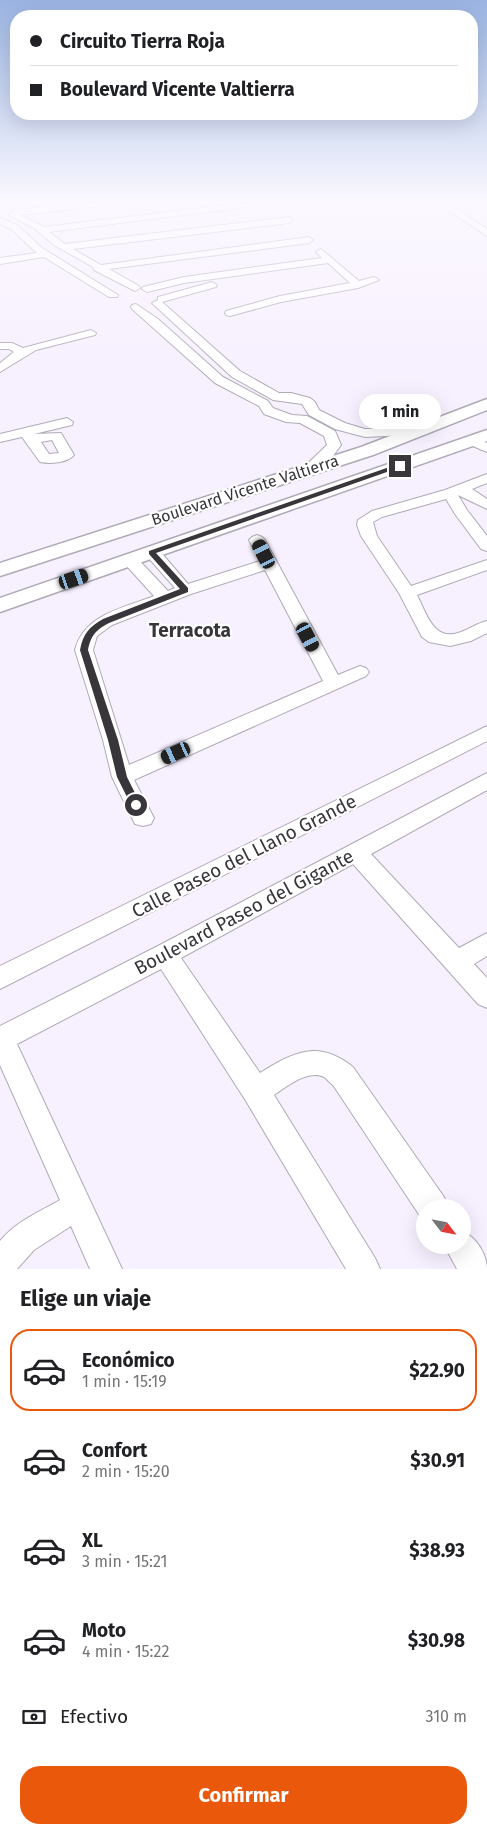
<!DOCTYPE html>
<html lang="es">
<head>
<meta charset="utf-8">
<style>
	:root { --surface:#fff; --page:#f6f6f6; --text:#202124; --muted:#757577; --line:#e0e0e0; --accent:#ea580c }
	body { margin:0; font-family:"Fira Sans",sans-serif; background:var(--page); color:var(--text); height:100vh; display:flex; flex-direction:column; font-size:19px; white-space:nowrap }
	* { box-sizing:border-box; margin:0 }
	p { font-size:16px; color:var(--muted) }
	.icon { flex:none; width:28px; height:28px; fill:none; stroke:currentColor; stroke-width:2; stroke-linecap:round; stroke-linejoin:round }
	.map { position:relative; height:1269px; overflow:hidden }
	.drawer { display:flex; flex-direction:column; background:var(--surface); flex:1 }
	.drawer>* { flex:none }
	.top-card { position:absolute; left:10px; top:10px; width:468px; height:110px; border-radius:20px; box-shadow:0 5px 20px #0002; display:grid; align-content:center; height:110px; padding:0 20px; background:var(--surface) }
	.needle { width:32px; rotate:122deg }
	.tools { position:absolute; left:416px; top:1199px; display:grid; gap:10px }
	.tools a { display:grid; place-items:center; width:55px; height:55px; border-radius:50%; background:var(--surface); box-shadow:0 5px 20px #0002; font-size:25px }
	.end { position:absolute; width:22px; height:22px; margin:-11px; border:6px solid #38353b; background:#fff; box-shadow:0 0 0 2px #fff }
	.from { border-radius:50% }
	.bubble { position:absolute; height:35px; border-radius:18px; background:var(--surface); box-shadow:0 5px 20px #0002; font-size:16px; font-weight:700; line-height:35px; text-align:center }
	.car { position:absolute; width:15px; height:30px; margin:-15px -8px; border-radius:6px; box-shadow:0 0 4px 1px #0007; background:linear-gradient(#222 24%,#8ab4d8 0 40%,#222 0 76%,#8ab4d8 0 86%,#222 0) }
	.top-card b { display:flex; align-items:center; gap:18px; height:48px; font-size:19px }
	.top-card b+b { border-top:1px solid var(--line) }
	.top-card i { width:12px; height:12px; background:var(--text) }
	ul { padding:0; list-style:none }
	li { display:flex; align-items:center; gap:15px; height:82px; margin:0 10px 8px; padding:0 10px; border:2px solid transparent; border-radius:20px }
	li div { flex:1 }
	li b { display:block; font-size:19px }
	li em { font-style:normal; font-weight:700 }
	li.selected { border-color:var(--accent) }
	li>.icon { width:45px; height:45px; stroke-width:1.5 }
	h2 { padding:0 20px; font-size:22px; line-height:60px }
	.pay { display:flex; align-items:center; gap:12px; height:55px; padding:0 20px; font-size:19px }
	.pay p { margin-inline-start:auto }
	.primary-button { display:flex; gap:10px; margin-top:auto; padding:10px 20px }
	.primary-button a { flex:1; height:58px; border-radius:20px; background:var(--accent); color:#fff; font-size:20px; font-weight:700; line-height:58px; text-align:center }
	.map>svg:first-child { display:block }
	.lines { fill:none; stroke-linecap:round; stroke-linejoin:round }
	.minor-casing { stroke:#b0a9b7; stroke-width:2 }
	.major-casing { stroke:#b0a9b7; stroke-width:3 }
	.minor { fill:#fff; fill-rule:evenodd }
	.major { fill:#fff; fill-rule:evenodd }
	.route { fill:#38353b }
	.labels { text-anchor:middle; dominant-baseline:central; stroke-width:4.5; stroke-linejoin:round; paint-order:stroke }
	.street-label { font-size:16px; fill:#38353b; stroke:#fff }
	.quarter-label { font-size:19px; font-weight:bold; fill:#38353b; stroke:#fff }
	.near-street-label { font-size:19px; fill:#38353b; stroke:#fff }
</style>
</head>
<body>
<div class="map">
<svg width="487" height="1269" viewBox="0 0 487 1269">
	<rect width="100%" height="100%" fill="#f7f0ff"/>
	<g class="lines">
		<g class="minor-casing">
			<path id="minor" d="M 96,202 L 121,202 L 117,204 L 20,215 L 44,227 L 252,202 L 274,202 L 270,204 L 49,232 L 65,244 L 289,217 L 293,220 L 289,223 L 73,249 L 101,265 L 309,237 L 313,240 L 309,243 L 109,269 L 139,286 L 140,288 L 135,291 L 94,270 L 93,267 L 54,245 L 34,228 L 9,215 L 14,210 Z
				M 436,202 L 445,202 L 487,229 L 487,236 Z
				M 0,218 L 17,225 L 42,248 L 118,295 L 117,297 L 109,297 L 44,257 L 0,264 L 0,258 L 37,253 L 11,229 L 0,224 Z
				M 321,249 L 359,281 L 374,277 L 379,280 L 358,288 L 281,302 L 230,316 L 226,315 L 225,313 L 226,311 L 280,296 L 350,283 L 328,263 L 184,283 L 147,292 L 142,289 L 143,287 L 184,277 L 322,258 L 316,252 Z
				M 212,282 L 217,285 L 216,287 L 162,302 L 240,371 L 279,393 L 291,393 L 310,398 L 315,402 L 319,410 L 345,423 L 365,429 L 422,427 L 429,431 L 427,434 L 365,437 L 335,429 L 309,415 L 302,404 L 273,400 L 232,377 L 152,303 L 158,300 L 158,297 Z
				M 136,304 L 158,319 L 223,377 L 268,401 L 273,408 L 292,415 L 307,416 L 335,431 L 341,445 L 333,456 L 314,473 L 304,473 L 302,470 L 304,467 L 327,445 L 324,436 L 300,423 L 286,422 L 264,414 L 259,406 L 215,383 L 132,309 L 131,307 L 132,305 Z
				M 91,330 L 96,333 L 95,335 L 36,350 L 0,372 L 0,363 L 14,352 L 9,349 L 0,349 L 0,343 L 12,343 L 23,348 Z
				M 67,418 L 73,422 L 72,425 L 34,434 L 61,433 L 74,455 C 67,463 50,464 40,462 L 22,437 L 0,442 L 0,434 ZM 52,440 L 59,453 L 49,454 L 41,442 Z
				M 473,437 L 487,443 L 487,452 L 468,444 L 466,441 Z
				M 487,474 L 487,483 L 472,489 L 487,499 L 487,509 L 458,495 L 467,510 L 487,536 L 487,551 L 481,549 L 455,514 L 446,499 L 382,517 L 373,522 L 377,536 L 411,586 L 487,560 L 487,570 L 417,595 C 426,612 433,641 458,633 C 468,630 477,623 487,621 L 487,633 L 471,641 L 450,646 L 429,642 L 422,637 L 399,593 L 361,536 L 357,525 L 358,520 L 372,511 L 445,490 Z
				M 257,535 L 262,537 L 265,540 L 338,675 L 360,666 L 366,668 L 369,672 L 366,676 L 134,780 L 154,818 L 151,824 L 143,826 L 135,824 L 112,777 L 103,740 L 75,650 C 84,614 124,608 154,596 L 124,563 L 122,560 L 124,557 L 136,557 L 168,591 L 175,588 L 146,555 L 144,552 L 146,549 L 158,549 L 188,584 L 260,561 L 249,540 L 252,537 ZM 265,570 L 323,681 L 129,765 L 93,650 L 97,636 L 112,625 L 191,594 Z
				M 487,726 L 487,741 L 0,989 L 0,966 Z
				M 487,773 L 487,790 L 371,854 L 459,948 L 487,933 L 487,956 L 474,964 L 487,978 L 487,1008 L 478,1004 L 353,864 L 181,958 L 260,1073 C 294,1052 318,1039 353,1067 L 444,1197 L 448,1208 L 425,1208 L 425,1220 L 422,1219 L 333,1085 C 330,1083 327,1079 324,1077 C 308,1069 286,1087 274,1095 L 375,1258 L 380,1269 L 346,1269 L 246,1101 L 161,969 L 17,1044 L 122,1269 L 90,1269 L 71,1226 L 34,1250 L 17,1269 L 0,1269 L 0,1241 C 15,1222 39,1212 60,1200 L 0,1065 L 0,1026 L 156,947 Z
				M 462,1231 C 476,1237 487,1254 487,1269 L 457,1269 L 444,1245 L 462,1245 Z"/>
		</g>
		<g class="major-casing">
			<path id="major" d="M 487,399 L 487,410 L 373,455 L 0,576 L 0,563 L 361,447 Z
				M 487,430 L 487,441 L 0,612 L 0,598 Z"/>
		</g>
		<use href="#minor" class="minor"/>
		<use href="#major" class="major"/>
	</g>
	<linearGradient id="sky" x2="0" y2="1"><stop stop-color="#9ab4e2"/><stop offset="0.53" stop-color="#fbf8ff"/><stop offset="1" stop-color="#fbf8ff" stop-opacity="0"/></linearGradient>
	<rect width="487" height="379" fill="url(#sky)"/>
	<path class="route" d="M 398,464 L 404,466 L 156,553 L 188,588 L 188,592 L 109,623 C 96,630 91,635 88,650 L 118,740 L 127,777 L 141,805 L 136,808 L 132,807 L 117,777 L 108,740 L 80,650 C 83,634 89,627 103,619 L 180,589 L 149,554 L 149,551 Z"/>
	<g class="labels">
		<g class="street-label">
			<text transform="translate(245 490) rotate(-18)">Boulevard Vicente Valtierra</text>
		</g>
		<g class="quarter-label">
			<text x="190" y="630">Terracota</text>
		</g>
		<g class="near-street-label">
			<text transform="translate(244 856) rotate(-27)">Calle Paseo del Llano Grande</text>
			<text transform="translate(244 912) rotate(-28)">Boulevard Paseo del Gigante</text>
		</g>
	</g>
</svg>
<div class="tools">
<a><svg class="needle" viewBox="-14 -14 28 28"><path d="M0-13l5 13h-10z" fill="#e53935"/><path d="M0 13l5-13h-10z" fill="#757577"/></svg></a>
</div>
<i class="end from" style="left:136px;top:805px"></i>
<i class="end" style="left:400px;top:466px"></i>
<div class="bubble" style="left:359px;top:394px;width:82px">1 min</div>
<i class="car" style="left:264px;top:554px;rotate:333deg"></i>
<i class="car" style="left:74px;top:579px;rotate:71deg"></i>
<i class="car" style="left:308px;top:637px;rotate:152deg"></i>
<i class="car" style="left:176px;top:753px;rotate:246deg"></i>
<div class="top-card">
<b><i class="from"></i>Circuito Tierra Roja</b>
<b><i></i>Boulevard Vicente Valtierra</b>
</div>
</div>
<section class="drawer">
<h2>Elige un viaje</h2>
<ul>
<li class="selected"><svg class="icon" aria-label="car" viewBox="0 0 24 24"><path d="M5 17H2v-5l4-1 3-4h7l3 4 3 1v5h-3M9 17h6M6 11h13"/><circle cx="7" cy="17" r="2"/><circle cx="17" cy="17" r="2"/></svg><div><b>Económico</b><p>1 min · 15:19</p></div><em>$22.90</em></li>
<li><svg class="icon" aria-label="car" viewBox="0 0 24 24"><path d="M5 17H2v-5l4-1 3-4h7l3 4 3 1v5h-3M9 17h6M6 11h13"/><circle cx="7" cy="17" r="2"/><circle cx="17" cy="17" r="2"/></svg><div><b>Confort</b><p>2 min · 15:20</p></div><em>$30.91</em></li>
<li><svg class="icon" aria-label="car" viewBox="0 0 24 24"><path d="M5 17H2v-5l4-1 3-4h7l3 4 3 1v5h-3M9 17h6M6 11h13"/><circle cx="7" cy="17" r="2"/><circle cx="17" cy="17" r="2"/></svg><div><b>XL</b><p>3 min · 15:21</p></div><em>$38.93</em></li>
<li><svg class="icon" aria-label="car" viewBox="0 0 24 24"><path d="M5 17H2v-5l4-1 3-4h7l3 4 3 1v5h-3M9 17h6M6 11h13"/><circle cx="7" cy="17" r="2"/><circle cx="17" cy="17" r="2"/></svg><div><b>Moto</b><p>4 min · 15:22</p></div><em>$30.98</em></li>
</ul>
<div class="pay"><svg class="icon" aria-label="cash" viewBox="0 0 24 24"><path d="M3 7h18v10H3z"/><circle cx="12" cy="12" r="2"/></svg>Efectivo<p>310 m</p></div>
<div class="primary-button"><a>Confirmar</a></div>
</section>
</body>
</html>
